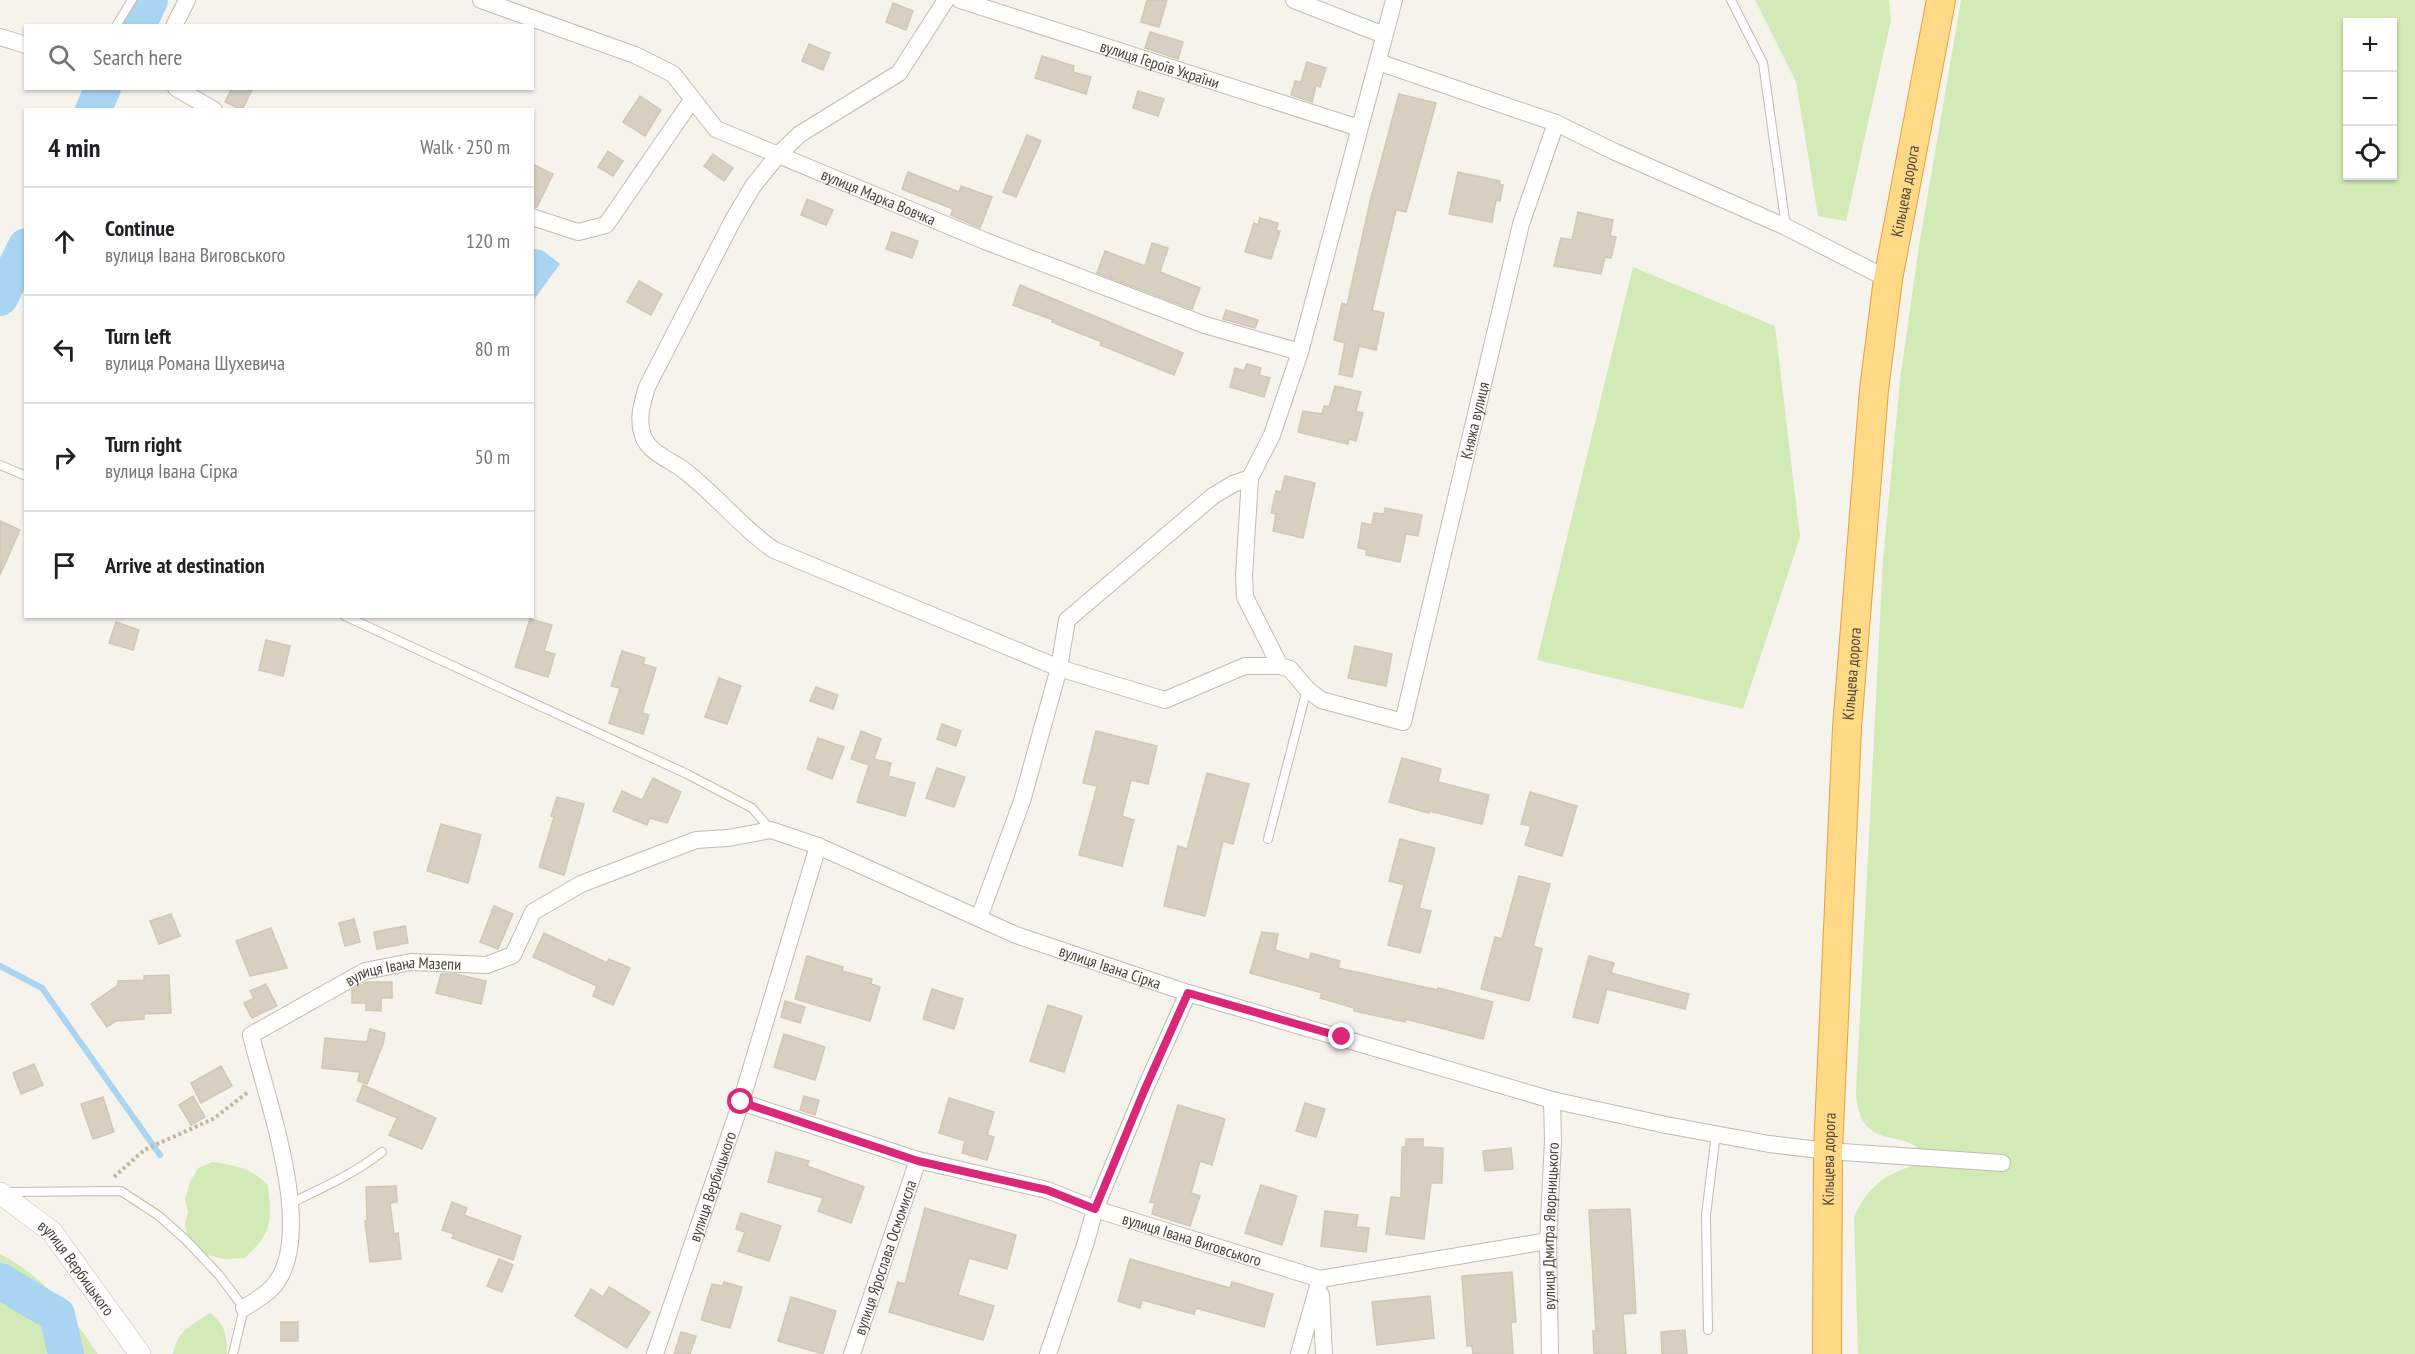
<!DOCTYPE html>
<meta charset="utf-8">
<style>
:root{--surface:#fff;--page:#f6f6f6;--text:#202124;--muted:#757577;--line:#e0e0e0}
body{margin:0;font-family:"PT Sans Narrow",sans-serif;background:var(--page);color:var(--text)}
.controls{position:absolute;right:18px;top:18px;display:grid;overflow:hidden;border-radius:0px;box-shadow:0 2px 4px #0004}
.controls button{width:54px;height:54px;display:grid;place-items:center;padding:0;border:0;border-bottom:2px solid var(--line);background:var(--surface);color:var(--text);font:30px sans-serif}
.stop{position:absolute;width:18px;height:18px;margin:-14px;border:4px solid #db2777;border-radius:50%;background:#fff}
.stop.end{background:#db2777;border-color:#fff;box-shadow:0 2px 6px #0008}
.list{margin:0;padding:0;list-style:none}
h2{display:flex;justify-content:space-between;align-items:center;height:78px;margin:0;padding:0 24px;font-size:26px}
h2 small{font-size:20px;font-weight:400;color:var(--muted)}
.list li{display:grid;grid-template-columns:39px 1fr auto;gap:18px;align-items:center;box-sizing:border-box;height:108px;padding:0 24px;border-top:2px solid var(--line)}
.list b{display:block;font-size:22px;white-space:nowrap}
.list p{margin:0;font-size:20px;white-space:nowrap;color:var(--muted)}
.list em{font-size:20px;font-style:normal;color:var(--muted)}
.icon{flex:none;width:33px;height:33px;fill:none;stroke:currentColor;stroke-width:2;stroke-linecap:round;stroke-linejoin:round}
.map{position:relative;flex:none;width:2415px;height:1354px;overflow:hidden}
.search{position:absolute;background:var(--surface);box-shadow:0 2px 4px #0004;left:24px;top:24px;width:510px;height:66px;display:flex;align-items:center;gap:15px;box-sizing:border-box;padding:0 21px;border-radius:0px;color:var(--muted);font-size:22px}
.panel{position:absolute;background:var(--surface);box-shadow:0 2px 4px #0004;left:24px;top:108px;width:510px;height:510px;border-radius:0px}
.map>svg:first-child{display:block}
</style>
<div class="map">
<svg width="2415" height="1354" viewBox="0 0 2415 1354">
<rect width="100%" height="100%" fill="#f6f3ec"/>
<g fill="#d2eab5" fill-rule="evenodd">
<polygon points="1755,0 1889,0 1891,20 1846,221 1818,216 1796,82"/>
<path d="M1961,0H2415V1354H1858L1854,1218C1867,1185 1888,1173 1921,1163L1923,1153C1902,1127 1859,1153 1856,1092L1883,560L1900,380L1919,246ZM2348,22H2392V176H2348Z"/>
<polygon points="1633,267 1775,326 1800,537 1743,709 1537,660"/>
<path d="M212,1162C235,1165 251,1168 268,1185C272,1222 273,1231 245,1258L225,1259L198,1253L188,1241L185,1223L188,1212L185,1199L190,1182L198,1168Z"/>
<path d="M0,1254C47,1278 69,1312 98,1354H0Z"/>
<path d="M210,1313C225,1324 227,1335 227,1354H173C177,1331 191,1325 210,1313Z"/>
</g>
<polygon fill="#a9d4f2" points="533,249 542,250 560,264 533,301"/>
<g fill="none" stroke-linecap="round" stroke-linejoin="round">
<polyline stroke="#a9d4f2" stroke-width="6" points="0,966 42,988 160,1155"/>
<g stroke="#a9d4f2" stroke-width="36">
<polyline points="138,26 150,0"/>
<polyline points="93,110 103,88"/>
<polyline points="0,298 26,246"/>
<polyline points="0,1281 57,1315 66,1354"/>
</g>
</g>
<g fill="#d8cfc1" stroke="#d3c7b4" stroke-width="1.5">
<polygon points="1147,0 1167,0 1159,27 1141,22"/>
<polygon points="893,3 913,11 906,30 886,22"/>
<polygon points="1150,32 1183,42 1178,59 1145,48"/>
<polygon points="809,44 830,53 823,70 802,61"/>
<polygon points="1042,56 1074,66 1073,72 1091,77 1086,94 1035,78"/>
<polygon points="1307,62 1326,68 1320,87 1316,85 1312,102 1291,95 1295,81 1301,82"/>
<polygon points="232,88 253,88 242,110 225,102"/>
<polygon points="1138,91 1164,99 1158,116 1133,108"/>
<polygon points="1399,94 1436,103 1406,212 1396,210 1372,310 1384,313 1376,350 1359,346 1352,377 1339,374 1345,343 1334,340 1342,303 1347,305 1370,202"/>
<polygon points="640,96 661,110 645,136 623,122"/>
<polygon points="1027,135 1041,141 1016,197 1003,192"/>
<polygon points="608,151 623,161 613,176 598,167"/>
<polygon points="713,154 733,168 724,181 704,166"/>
<polygon points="532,164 553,174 537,207 532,207"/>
<polygon points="908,172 959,192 961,186 992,197 980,228 951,215 953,209 902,189"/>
<polygon points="1458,172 1500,181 1500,185 1503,185 1500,201 1496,200 1492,222 1449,214"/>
<polygon points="807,199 833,210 826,225 801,215"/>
<polygon points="1578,212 1613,220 1610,236 1616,237 1611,258 1605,257 1601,274 1554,266 1561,238 1572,240"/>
<polygon points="1260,218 1278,223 1276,230 1280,231 1271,259 1245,252 1254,223 1258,225"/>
<polygon points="892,232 918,241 912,258 886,249"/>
<polygon points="1152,243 1168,248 1160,272 1200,288 1192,309 1097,273 1105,251 1145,266"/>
<polygon points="639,281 662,294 651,315 627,302"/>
<polygon points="1020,285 1183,353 1174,375 1100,345 1102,342 1052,322 1053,320 1013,305"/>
<polygon points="1226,310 1258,320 1255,328 1223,319"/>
<polygon points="1247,364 1261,368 1259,375 1270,378 1264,397 1230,387 1235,368 1244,371"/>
<polygon points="1335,386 1361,392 1356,411 1363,413 1356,441 1349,439 1348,444 1298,432 1303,411 1322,414 1324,406 1329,407"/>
<polygon points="1285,476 1315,483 1303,538 1273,531 1276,514 1271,513 1276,491 1281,492"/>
<polygon points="1385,508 1422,515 1418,536 1406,534 1400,562 1366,555 1367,550 1358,548 1362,523 1372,525 1374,513 1384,514"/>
<polygon points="0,521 20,530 0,575"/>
<polygon points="530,619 552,625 544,651 555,654 548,677 515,667"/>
<polygon points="116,622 139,630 133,650 109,643"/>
<polygon points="266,640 290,646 283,676 259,670"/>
<polygon points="1355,646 1392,654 1386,686 1348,678"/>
<polygon points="622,651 645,658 643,664 656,668 642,713 649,715 643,734 609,723 620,688 611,686"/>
<polygon points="719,678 741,686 727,724 705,717"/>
<polygon points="816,687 838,695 833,709 810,701"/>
<polygon points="942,724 961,731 956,746 937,739"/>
<polygon points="861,731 881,739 874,759 891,763 888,776 915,783 905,816 857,802 869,765 851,759"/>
<polygon points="1096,731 1157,746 1148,784 1131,780 1122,816 1134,820 1122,866 1079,855 1097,786 1083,783"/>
<polygon points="818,738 844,747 832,779 807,769"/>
<polygon points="1402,758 1441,769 1438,782 1489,795 1482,824 1430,811 1429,813 1389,802"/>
<polygon points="937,768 965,777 954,807 926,798"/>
<polygon points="1207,773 1249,784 1233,844 1223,841 1205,916 1164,906 1178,846 1187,849"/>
<polygon points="653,778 681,792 667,823 650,818 647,825 613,811 622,791 642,800"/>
<polygon points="1530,792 1577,806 1562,856 1525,845 1531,826 1521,824"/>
<polygon points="557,797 584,804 564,875 539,867 554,817 551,816"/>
<polygon points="441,824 481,835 468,883 427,871"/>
<polygon points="1400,839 1435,848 1419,908 1431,911 1420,953 1388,945 1404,885 1389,881"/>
<polygon points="1519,876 1550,884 1533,946 1542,949 1529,1001 1481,989 1495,937 1502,939"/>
<polygon points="494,906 513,914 498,949 480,942"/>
<polygon points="171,914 180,936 159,944 150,921"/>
<polygon points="354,919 360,942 345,946 339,923"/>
<polygon points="405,926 408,943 377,949 374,932"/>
<polygon points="271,928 287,968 250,976 236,941"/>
<polygon points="1262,932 1278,934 1275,950 1309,960 1311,953 1340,961 1338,968 1438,990 1438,988 1493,1002 1483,1039 1406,1019 1405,1022 1354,1011 1354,1008 1320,998 1322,993 1250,973"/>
<polygon points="544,933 607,963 609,959 630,968 613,1005 593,996 597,986 533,957"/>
<polygon points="807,956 843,967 842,971 872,979 871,984 880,987 870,1021 795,999"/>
<polygon points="1589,956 1614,963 1611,973 1689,994 1685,1009 1607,989 1598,1023 1573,1017"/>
<polygon points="441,974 456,974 486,981 481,1004 436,993"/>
<polygon points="169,975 171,1013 144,1014 144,1019 116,1021 107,1027 91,1004 118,985 118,981 144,980 144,976"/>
<polygon points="367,982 392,982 392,998 381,998 381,1011 366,1010 366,1003 352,1003 352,990"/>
<polygon points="266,984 277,1006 252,1018 244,1003 254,998 250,991"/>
<polygon points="932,989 963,999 954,1029 923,1019"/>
<polygon points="785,1001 805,1007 800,1023 781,1017"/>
<polygon points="1048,1005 1082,1016 1064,1072 1030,1061"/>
<polygon points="370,1029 385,1033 383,1044 367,1084 358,1081 360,1072 322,1068 325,1038 367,1042"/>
<polygon points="784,1034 825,1047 815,1080 774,1067"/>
<polygon points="34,1064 43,1085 21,1094 13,1073"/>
<polygon points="221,1066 232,1086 201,1103 191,1083"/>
<polygon points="363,1085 436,1118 422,1149 389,1135 397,1118 357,1101"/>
<polygon points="193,1096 205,1117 191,1125 179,1105"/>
<polygon points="804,1096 819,1100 815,1115 800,1110"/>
<polygon points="103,1097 114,1132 93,1139 81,1104"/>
<polygon points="949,1098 994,1112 987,1135 994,1137 987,1160 962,1153 965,1141 939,1133"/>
<polygon points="1305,1103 1325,1109 1316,1137 1296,1131"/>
<polygon points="1178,1105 1225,1119 1212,1165 1200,1161 1191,1193 1200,1196 1190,1226 1152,1214 1155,1203 1150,1202"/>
<polygon points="1406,1139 1423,1139 1423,1147 1443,1148 1442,1183 1431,1183 1424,1239 1386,1234 1391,1197 1401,1198 1402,1147 1406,1147"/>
<polygon points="1511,1148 1513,1169 1485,1171 1483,1151"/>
<polygon points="776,1152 809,1161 807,1166 864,1187 851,1223 818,1211 823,1198 768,1182"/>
<polygon points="1261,1185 1297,1196 1282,1245 1245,1233"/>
<polygon points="396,1186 397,1202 390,1203 394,1234 398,1233 401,1259 370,1262 365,1221 367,1221 366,1187"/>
<polygon points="452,1202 467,1208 464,1215 521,1236 513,1260 452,1238 454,1234 442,1230"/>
<polygon points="925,1208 1016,1235 1007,1269 969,1258 958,1295 994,1306 983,1340 889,1312 898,1282 905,1284"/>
<polygon points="1630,1209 1636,1313 1623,1314 1626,1354 1594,1354 1593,1331 1596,1331 1589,1210"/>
<polygon points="1325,1211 1358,1215 1356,1227 1369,1228 1366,1252 1321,1246"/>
<polygon points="741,1213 781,1226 769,1261 738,1251 745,1232 736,1229"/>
<polygon points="499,1259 513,1265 502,1292 487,1286"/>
<polygon points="1130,1259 1230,1288 1232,1282 1273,1294 1264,1327 1196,1308 1194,1314 1142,1300 1140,1308 1118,1301"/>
<polygon points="1512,1272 1516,1322 1511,1322 1513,1354 1473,1354 1472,1346 1467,1346 1462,1276"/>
<polygon points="724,1282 742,1287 730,1328 701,1320 712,1284 722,1286"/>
<polygon points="609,1287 650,1312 627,1348 575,1316 591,1289 603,1297"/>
<polygon points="1430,1296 1434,1338 1377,1345 1372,1302"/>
<polygon points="791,1297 836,1311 823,1354 778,1341"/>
<rect x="281" y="1322" width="17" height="19"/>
<polygon points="1685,1330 1687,1354 1662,1354 1661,1332"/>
<polygon points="681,1332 696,1336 690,1354 674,1354"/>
</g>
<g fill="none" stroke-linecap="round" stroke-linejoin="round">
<defs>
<g id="service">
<polyline points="1731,0 1763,63 1786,227"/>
<polyline points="116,26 132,0"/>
<polyline points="0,465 26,476"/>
<polyline points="345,616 687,774 752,808 771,830"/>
<polyline points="1268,839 1307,689"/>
<polyline points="6,1192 121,1191 159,1216 186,1240 219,1275 244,1308 233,1354"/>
<path d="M291,1203C324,1187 352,1175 382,1152"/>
<polyline points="1708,1330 1706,1215 1716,1133"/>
</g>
<g id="minor">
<path id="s1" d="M481,0L635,55L673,74L716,129L985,241L1205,325L1300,352"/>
<path id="s2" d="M946,0L899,73L800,134L778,155L753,186L733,220L647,387C642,404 637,419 643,436C648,451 669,460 681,468C715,493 740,527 774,550L1059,668L1165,700L1245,666H1280L1290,669L1307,689L1321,700L1403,722L1521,224L1556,123"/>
<path id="s3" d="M960,0L1359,128"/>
<polyline points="1294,0 1384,35"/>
<polyline points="174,26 187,0"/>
<polyline points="0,37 26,45"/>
<polyline points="1378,62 1556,123 1613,151 1786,227 1888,279"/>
<polyline points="176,88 214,110"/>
<polyline points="532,217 578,232 606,225 692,100"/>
<polyline points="1250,478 1244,575 1245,597 1280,666"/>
<polyline points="979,918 1022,801 1059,668 1067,620 1213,496 1233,484 1250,478 1272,435 1300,352 1394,0"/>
<path id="s4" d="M741,1102L918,1160L1047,1190L1095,1209L1320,1279L1548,1241"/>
<polyline points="1321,1295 1324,1354"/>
<path id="s5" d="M244,1308C255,1301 268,1294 276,1283C316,1229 265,1095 251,1035L365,971L411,962L487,965L513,955L533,912L581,884L696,840L728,838L771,830L818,846L1016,935L1188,993L1552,1100L1666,1125L1769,1144L1828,1151L2002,1163"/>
<path id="s6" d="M655,1354L741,1102L818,846"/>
<path id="s7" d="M852,1354L918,1160"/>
<polyline points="1048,1354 1086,1242 1095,1209 1144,1091 1188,993"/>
<polyline points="1299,1354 1320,1279"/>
<path id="s8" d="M1550,1354L1548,1241L1553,1141L1552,1100"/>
</g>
<g id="tertiary">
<path id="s9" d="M0,1193L52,1232L140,1354"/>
</g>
<g id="trunk">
<path id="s10" d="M1827,1354L1828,1151L1847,728L1874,390L1888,279L1941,0"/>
</g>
</defs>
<use href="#service" stroke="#c2bbae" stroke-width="10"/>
<use href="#minor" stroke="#c2bbae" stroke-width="18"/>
<use href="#tertiary" stroke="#c2bbae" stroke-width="22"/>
<use href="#trunk" stroke="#e0a43c" stroke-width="30"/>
<polyline stroke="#c4b79f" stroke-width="4" stroke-dasharray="3 3" stroke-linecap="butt" points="114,1177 144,1150 213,1119 248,1092"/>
<use href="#service" stroke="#fff" stroke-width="8"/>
<use href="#minor" stroke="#fff" stroke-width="16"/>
<use href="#tertiary" stroke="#fff" stroke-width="21"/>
<use href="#trunk" stroke="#ffd985" stroke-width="28"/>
</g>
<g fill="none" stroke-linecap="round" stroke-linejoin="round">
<polyline stroke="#db2777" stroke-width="8" points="741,1102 918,1161 1047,1190 1095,1209 1144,1091 1188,993 1342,1037"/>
</g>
<g text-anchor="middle" stroke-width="6" stroke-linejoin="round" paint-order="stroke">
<g font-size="16" fill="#4b4439" stroke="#fff">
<text dy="6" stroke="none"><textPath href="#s3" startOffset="210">вулиця Героїв України</textPath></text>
<text dy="6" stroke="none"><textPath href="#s10" startOffset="1167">Кільцева дорога</textPath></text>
<text dy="6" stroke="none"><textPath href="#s1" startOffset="452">вулиця Марка Вовчка</textPath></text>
<text dy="6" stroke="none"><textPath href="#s2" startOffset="1716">Княжа вулиця</textPath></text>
<text dy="6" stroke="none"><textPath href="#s10" startOffset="681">Кільцева дорога</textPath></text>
<text dy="6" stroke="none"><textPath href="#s5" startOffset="1246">вулиця Івана Сірка</textPath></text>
<text dy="6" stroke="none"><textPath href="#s5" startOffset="465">вулиця Івана Мазепи</textPath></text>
<text dy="6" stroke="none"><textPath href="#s10" startOffset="195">Кільцева дорога</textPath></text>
<text dy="6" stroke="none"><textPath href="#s6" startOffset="177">вулиця Вербицького</textPath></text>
<text dy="6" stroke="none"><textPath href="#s8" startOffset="128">вулиця Дмитра Яворницького</textPath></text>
<text dy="6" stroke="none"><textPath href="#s4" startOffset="472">вулиця Івана Виговського</textPath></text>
<text dy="6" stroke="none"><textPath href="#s7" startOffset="102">вулиця Ярослава Осмомисла</textPath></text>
<text dy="6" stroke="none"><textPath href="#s9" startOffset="108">вулиця Вербицького</textPath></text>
</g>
</g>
</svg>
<div class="controls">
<button>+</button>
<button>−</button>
<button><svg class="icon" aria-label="locate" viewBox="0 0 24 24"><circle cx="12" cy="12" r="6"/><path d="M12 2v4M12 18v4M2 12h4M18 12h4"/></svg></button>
</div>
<div class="stop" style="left:741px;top:1102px"></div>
<div class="stop end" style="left:1342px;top:1037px"></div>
<div class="search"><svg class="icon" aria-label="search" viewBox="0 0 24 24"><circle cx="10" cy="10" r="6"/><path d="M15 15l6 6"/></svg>Search here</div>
<section class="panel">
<h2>4 min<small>Walk · 250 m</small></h2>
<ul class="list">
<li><svg class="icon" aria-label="ahead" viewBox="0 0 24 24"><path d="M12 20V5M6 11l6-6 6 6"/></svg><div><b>Continue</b><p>вулиця Івана Виговського</p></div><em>120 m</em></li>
<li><svg class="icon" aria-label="left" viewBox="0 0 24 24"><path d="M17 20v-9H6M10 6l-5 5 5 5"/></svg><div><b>Turn left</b><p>вулиця Романа Шухевича</p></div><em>80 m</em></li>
<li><svg class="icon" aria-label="right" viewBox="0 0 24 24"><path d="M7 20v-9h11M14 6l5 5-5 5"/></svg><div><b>Turn right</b><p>вулиця Івана Сірка</p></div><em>50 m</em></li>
<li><svg class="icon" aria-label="arrive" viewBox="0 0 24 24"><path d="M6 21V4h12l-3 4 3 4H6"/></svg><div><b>Arrive at destination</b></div></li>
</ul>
</section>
</div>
